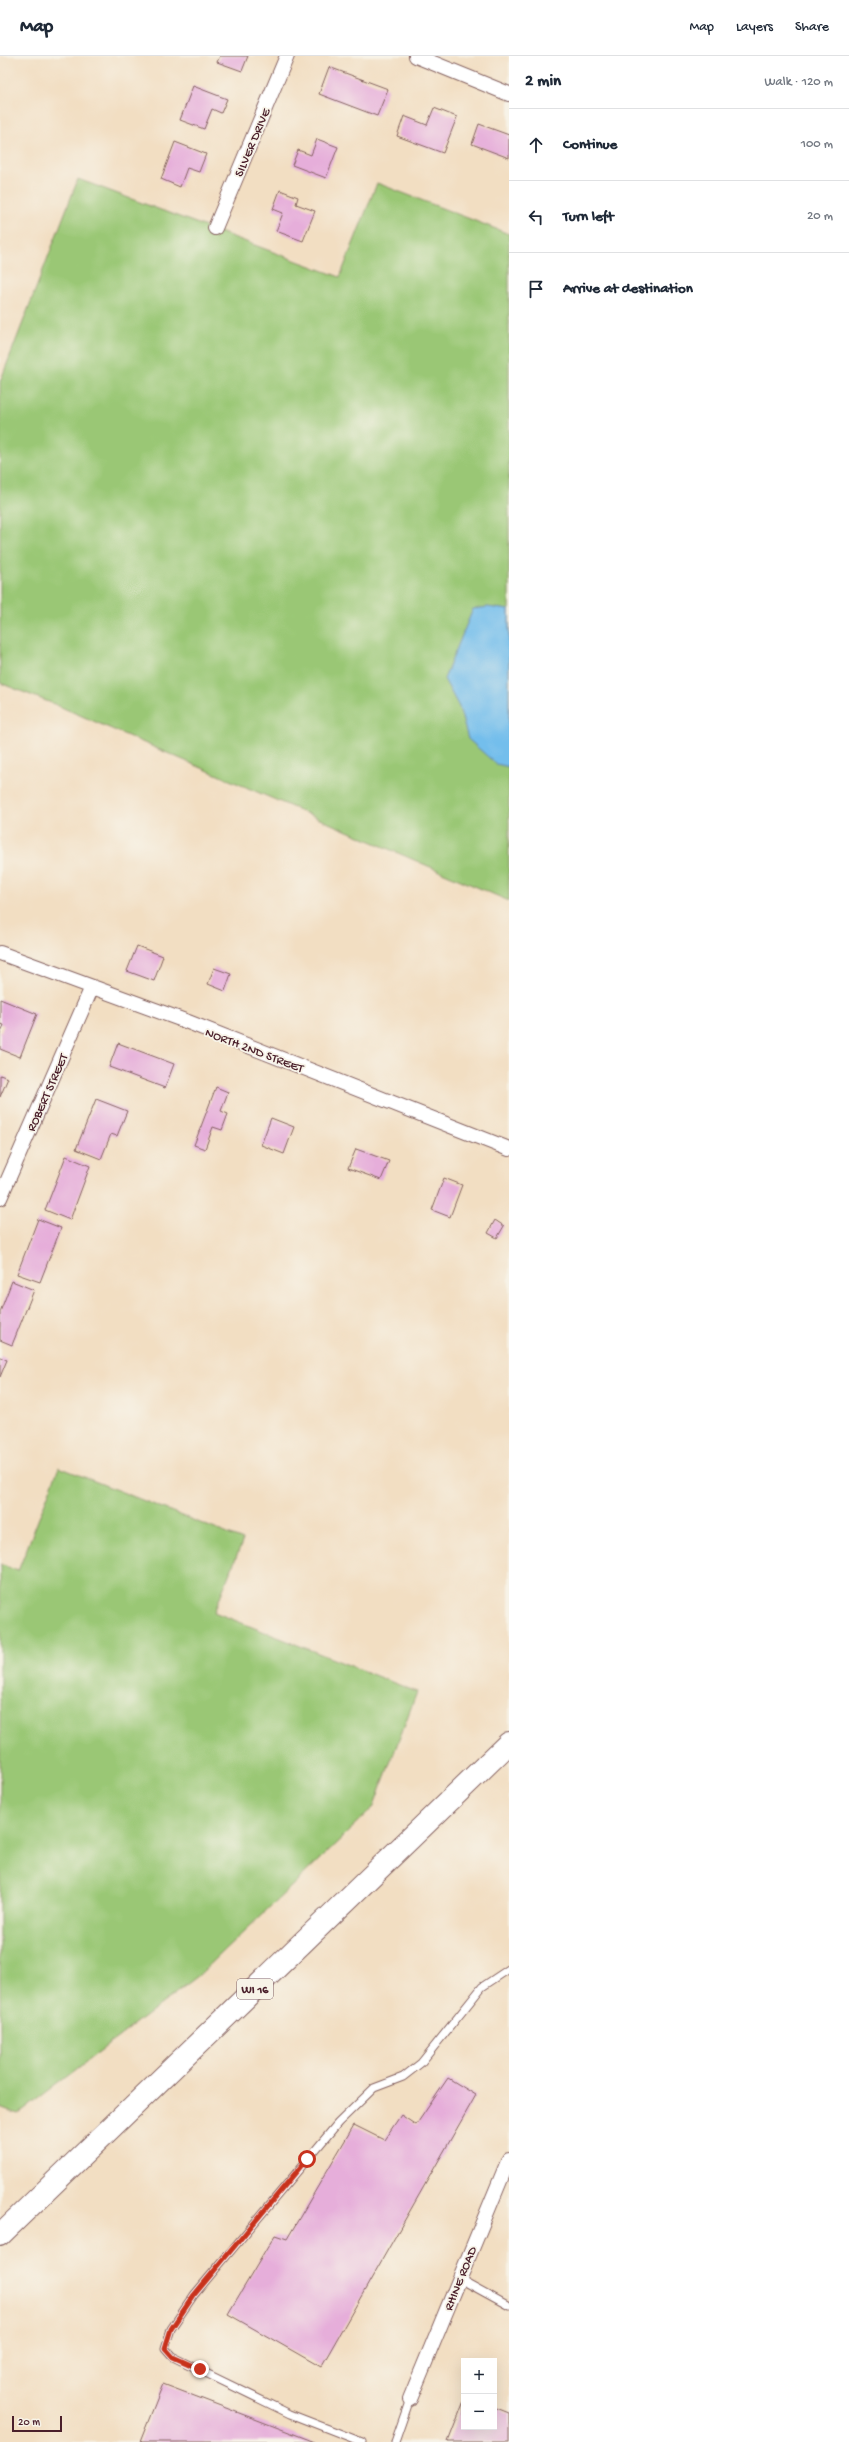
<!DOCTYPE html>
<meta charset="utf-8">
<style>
:root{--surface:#fff;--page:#f6f6f7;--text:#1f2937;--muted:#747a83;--line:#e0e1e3}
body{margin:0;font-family:"Gochi Hand",sans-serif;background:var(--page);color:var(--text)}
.controls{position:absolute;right:12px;bottom:12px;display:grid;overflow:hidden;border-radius:0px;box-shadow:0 4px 16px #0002}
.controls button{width:36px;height:36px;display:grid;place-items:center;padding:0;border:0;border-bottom:1px solid var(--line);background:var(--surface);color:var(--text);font:20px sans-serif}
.scale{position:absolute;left:12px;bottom:10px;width:50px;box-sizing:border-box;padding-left:4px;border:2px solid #4a1f2b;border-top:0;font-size:11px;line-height:14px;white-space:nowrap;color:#4a1f2b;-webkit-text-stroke:3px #f7f3e8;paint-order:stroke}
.stop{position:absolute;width:12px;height:12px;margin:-9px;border:3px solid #c8321e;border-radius:50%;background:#fff}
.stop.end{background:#c8321e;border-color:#fff;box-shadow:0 1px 4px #0008}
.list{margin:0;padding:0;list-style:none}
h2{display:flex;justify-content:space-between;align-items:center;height:52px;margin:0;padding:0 16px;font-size:17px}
h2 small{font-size:13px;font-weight:400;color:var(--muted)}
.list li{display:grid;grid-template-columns:26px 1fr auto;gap:12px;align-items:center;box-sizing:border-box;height:72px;padding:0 16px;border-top:1px solid var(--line)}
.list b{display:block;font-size:15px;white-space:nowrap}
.list em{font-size:13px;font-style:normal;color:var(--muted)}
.icon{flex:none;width:22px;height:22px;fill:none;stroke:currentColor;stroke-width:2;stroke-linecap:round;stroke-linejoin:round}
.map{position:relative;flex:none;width:509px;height:2386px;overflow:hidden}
header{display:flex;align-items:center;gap:24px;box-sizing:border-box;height:56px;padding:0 20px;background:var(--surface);border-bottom:1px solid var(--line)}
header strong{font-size:19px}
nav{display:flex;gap:22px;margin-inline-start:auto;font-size:14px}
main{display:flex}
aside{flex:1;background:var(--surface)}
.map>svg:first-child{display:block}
</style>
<header>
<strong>Map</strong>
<nav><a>Map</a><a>Layers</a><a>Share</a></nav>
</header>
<main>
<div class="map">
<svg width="509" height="2386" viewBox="0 0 509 2386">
<rect width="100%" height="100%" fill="#f7f3e8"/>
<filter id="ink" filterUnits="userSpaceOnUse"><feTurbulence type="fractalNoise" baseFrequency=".025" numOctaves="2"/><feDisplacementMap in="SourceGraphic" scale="8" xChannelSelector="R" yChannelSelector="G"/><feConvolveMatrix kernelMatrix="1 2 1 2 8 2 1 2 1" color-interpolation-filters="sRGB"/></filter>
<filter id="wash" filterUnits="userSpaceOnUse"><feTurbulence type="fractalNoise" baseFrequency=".012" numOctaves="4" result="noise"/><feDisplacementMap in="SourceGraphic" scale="16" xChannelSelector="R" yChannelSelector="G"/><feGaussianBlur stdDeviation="0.9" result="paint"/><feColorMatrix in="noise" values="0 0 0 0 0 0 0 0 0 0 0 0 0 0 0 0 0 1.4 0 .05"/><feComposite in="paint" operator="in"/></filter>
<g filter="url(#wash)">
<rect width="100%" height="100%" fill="#f2dec2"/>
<g fill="#9ac775" stroke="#727350">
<polygon points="78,123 340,221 377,127 509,178 509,845 54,648 0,627 0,326"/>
<polygon points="59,1411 243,1484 214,1556 417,1636 373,1752 198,1920 18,2058 0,2051 0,1508 18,1515"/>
</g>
<polygon fill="#73beec" stroke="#5e6e8c" points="488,551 509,554 509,711 496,708 468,683 459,651 444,623 473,553"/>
<g id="blocks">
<g fill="#e6aeda">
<polygon points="220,0 248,0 242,15 217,6"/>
<polygon points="329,11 388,33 377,60 319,38"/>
<polygon points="193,30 227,43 221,57 212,53 204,73 180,64"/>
<polygon points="434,52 457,61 443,97 397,80 404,60 427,69"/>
<polygon points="479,68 509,79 509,102 472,88"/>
<polygon points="317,83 338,91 326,122 292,109 298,94 311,99"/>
<polygon points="175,86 206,98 199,116 187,112 180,131 161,123"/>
<polygon points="280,134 298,141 296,148 315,155 303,185 276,175 283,157 273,153"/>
<polygon points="137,890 163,900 154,925 127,915"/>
<polygon points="214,912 231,918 225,935 208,928"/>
<polygon points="0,943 37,958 20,1001 0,993 0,978 4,969 0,968"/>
<polygon points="118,987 174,1008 165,1032 109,1011"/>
<polygon points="0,1019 8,1022 0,1041"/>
<polygon points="216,1031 228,1036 221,1055 228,1058 222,1074 213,1071 205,1093 194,1089"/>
<polygon points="96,1043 127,1055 117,1080 111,1078 101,1103 76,1093"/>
<polygon points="271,1062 294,1071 284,1098 261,1089"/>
<polygon points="356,1093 389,1105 381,1124 348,1112"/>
<polygon points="66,1100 90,1110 70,1164 45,1154"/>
<polygon points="444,1122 462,1129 450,1161 432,1154"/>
<polygon points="38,1163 61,1172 40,1226 17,1218"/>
<polygon points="495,1164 504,1170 497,1182 488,1177"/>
<polygon points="12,1225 34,1234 12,1289 0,1284 0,1256"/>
<polygon points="0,1301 7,1304 0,1321"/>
<polygon points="448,2022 476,2039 321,2311 228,2258 275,2179 287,2183 354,2069 384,2084 401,2059 416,2069"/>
<polygon points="163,2328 315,2386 140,2386"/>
<polygon points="464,2345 464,2371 494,2371 494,2351 509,2357 509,2386 448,2386"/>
</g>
</g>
</g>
<g filter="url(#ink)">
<use href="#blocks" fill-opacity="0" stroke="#856260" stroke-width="1"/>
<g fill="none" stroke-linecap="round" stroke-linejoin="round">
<defs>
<g id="lane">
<polyline points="458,2222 509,2250"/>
<polyline points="362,2386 290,2358 173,2301 165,2292 171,2273 194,2239 338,2067 374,2032 403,2021 421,2007 482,1931 509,1913"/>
<polyline points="395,2386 410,2343"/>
</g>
<g id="street">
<polyline points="416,0 509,38"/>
<polyline points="215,172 287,0"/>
<polyline points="0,897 188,966 509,1093"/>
<polyline points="0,1142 92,931"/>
<polyline points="410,2343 509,2103"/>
</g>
<polyline id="highway" points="0,2179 509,1687"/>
</defs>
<use href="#lane" stroke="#856260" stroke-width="9"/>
<use href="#street" stroke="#856260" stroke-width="16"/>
<use href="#highway" stroke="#856260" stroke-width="24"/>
<use href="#lane" stroke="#fff" stroke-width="7"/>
<use href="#street" stroke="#fff" stroke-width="14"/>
<use href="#highway" stroke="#fff" stroke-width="22"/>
</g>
</g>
<g fill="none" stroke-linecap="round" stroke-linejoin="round" filter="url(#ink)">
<polyline stroke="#c8321e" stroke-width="5" points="200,2313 173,2301 165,2292 171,2273 194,2239 307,2103"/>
</g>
<g text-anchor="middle" stroke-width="3.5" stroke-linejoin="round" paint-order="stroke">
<rect fill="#f7f3e8" stroke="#7e5f64" stroke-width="1" x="237" y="1923" width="36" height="20" rx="3"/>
<g font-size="12" font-weight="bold" fill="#4a1f2b">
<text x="255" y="1937">WI 16</text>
</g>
<g font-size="13" fill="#4a1f2b" stroke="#f7f3e8">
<text transform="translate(251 86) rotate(-67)" y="5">SILVER DRIVE</text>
<text transform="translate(255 993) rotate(21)" y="5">NORTH 2ND STREET</text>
<text transform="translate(46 1036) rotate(-66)" y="5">ROBERT STREET</text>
<text transform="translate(459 2222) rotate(-68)" y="5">RHINE ROAD</text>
</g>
</g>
</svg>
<div class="controls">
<button>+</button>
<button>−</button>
</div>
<div class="scale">20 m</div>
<div class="stop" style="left:307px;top:2103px"></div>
<div class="stop end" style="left:200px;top:2313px"></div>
</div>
<aside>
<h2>2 min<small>Walk · 120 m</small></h2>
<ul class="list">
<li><svg class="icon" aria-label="ahead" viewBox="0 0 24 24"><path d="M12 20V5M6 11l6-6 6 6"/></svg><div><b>Continue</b></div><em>100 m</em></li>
<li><svg class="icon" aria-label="left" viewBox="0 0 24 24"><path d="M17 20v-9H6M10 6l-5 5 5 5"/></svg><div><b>Turn left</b></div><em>20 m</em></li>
<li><svg class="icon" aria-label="arrive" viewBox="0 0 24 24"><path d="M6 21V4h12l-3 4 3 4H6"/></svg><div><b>Arrive at destination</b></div></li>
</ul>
</aside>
</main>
